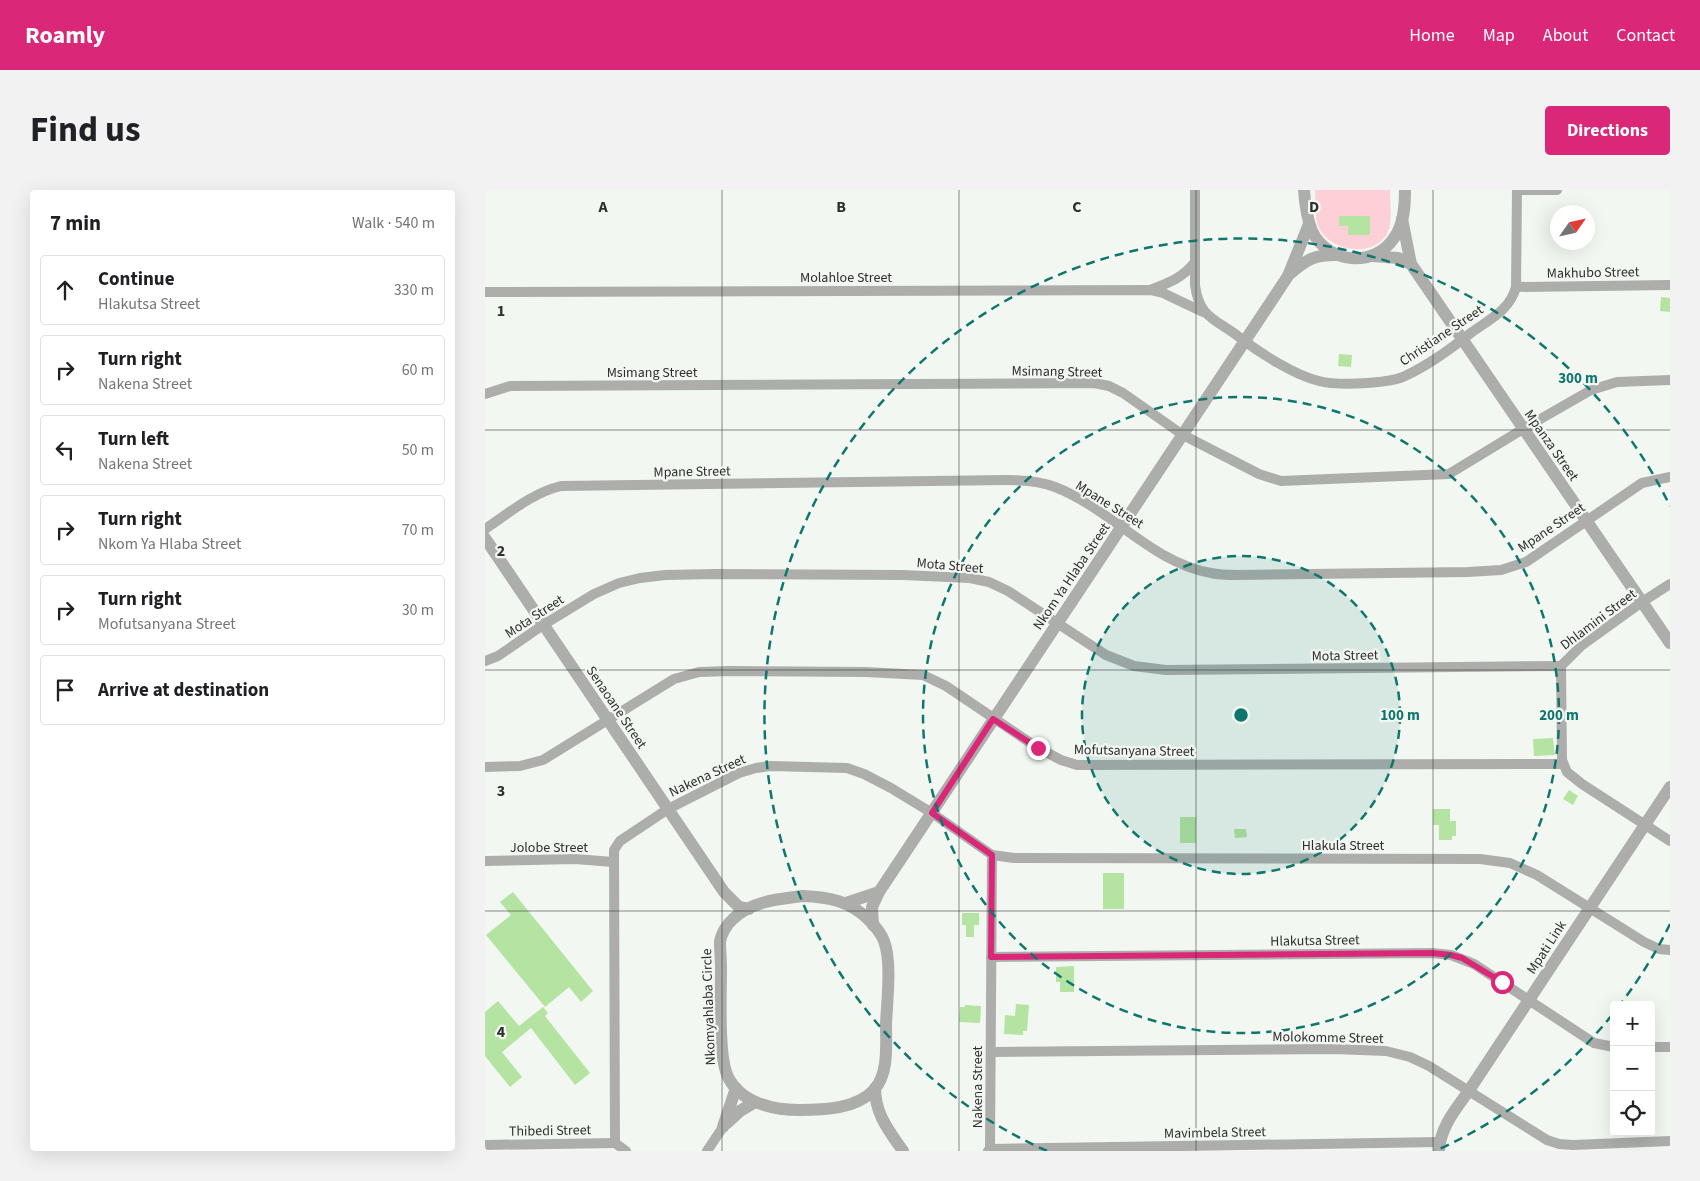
<!DOCTYPE html>
<meta charset="utf-8">
<style>
:root{--surface:#fff;--page:#f2f2f2;--text:#202124;--muted:#757577;--line:#e0e0e0;--accent:#db2777}
body{margin:0;font-family:"Source Sans 3",sans-serif;background:var(--page);color:var(--text)}
.controls{position:absolute;right:15px;bottom:15px;display:grid;overflow:hidden;border-radius:5px;box-shadow:0 5px 20px #0002}
.controls button{width:45px;height:45px;display:grid;place-items:center;padding:0;border:0;border-bottom:1px solid var(--line);background:var(--surface);color:var(--text);font:25px sans-serif}
.compass{position:absolute;left:1065px;top:15px;width:45px;height:45px;border-radius:50%;background:var(--surface);box-shadow:0 5px 20px #0002;rotate:56deg}
.stop{position:absolute;width:15px;height:15px;margin:-11px;border:4px solid #db2777;border-radius:50%;background:#fff}
.stop.end{background:#db2777;border-color:#fff;box-shadow:0 1px 5px #0008}
.list{margin:0;padding:0;list-style:none}
h2{display:flex;justify-content:space-between;align-items:center;height:65px;margin:0;padding:0 20px;font-size:21px}
h2 small{font-size:16px;font-weight:400;color:var(--muted)}
.list li{display:grid;grid-template-columns:32px 1fr auto;gap:15px;align-items:center;box-sizing:border-box;height:70px;margin:0 10px 10px;padding:0 10px;border:1px solid var(--line);border-radius:5px}
.list b{display:block;font-size:19px;white-space:nowrap}
.list p{margin:0;font-size:16px;white-space:nowrap;color:var(--muted)}
.list em{font-size:16px;font-style:normal;color:var(--muted)}
.icon{flex:none;width:28px;height:28px;fill:none;stroke:currentColor;stroke-width:2;stroke-linecap:round;stroke-linejoin:round}
.map{position:relative;flex:none;width:1185px;height:961px;overflow:hidden;border-radius:5px}
header{display:flex;align-items:center;gap:30px;box-sizing:border-box;height:70px;padding:0 25px;background:var(--accent);color:#fff}
header strong{font-size:24px}
nav{display:flex;gap:28px;margin-inline-start:auto;font-size:18px}
.intro{display:flex;align-items:center;justify-content:space-between;box-sizing:border-box;height:120px;padding:0 30px}
h1{margin:0;font-size:35px}
.button{padding:12px 22px;border-radius:5px;background:var(--accent);color:#fff;font-size:18px;font-weight:700}
main{display:flex;gap:30px;padding:0 30px}
aside{flex:1;background:var(--surface);border-radius:5px;box-shadow:0 5px 20px #0002}
.map>svg:first-child{display:block}
</style>
<header>
<strong>Roamly</strong>
<nav><a>Home</a><a>Map</a><a>About</a><a>Contact</a></nav>
</header>
<div class="intro"><h1>Find us</h1><a class="button">Directions</a></div>
<main>
<aside>
<h2>7 min<small>Walk · 540 m</small></h2>
<ul class="list">
<li><svg class="icon" aria-label="ahead" viewBox="0 0 24 24"><path d="M12 20V5M6 11l6-6 6 6"/></svg><div><b>Continue</b><p>Hlakutsa Street</p></div><em>330 m</em></li>
<li><svg class="icon" aria-label="right" viewBox="0 0 24 24"><path d="M7 20v-9h11M14 6l5 5-5 5"/></svg><div><b>Turn right</b><p>Nakena Street</p></div><em>60 m</em></li>
<li><svg class="icon" aria-label="left" viewBox="0 0 24 24"><path d="M17 20v-9H6M10 6l-5 5 5 5"/></svg><div><b>Turn left</b><p>Nakena Street</p></div><em>50 m</em></li>
<li><svg class="icon" aria-label="right" viewBox="0 0 24 24"><path d="M7 20v-9h11M14 6l5 5-5 5"/></svg><div><b>Turn right</b><p>Nkom Ya Hlaba Street</p></div><em>70 m</em></li>
<li><svg class="icon" aria-label="right" viewBox="0 0 24 24"><path d="M7 20v-9h11M14 6l5 5-5 5"/></svg><div><b>Turn right</b><p>Mofutsanyana Street</p></div><em>30 m</em></li>
<li><svg class="icon" aria-label="arrive" viewBox="0 0 24 24"><path d="M6 21V4h12l-3 4 3 4H6"/></svg><div><b>Arrive at destination</b></div></li>
</ul>
</aside>
<div class="map">
<svg width="1185" height="961" viewBox="0 0 1185 961">
<rect width="100%" height="100%" fill="#f3f7f2"/>
<path fill="#fdd0d8" d="M830,0H905C905,12 907,28 904,39C894,69 846,63 834,38C829,28 831,12 830,0Z"/>
<g fill="#b5e3a1">
<polygon points="854,26 885,26 885,45 863,45 863,36 854,36"/>
<polygon points="1176,107 1185,108 1185,122 1175,121"/>
<polygon points="854,164 867,165 866,177 853,176"/>
<polygon points="1068,548 1070,565 1049,566 1048,549"/>
<polygon points="1084,600 1093,606 1088,615 1078,609"/>
<polygon points="948,619 965,619 965,631 971,631 971,646 967,646 967,650 954,650 954,635 948,635"/>
<rect x="695" y="627" width="16" height="26"/>
<polygon points="749,639 761,639 762,647 750,648"/>
<rect x="618" y="683" width="21" height="36"/>
<polygon points="28,702 108,801 96,812 84,797 60,817 1,745 26,725 15,712"/>
<polygon points="477,723 494,723 494,735 489,735 489,747 481,747 481,735 477,735"/>
<polygon points="589,776 589,802 575,802 575,792 571,792 571,777"/>
<polygon points="13,811 34,836 58,817 63,823 60,826 105,883 90,895 46,838 17,862 37,887 25,897 0,866 0,822"/>
<polygon points="531,814 544,815 542,841 538,841 538,845 519,844 520,825 530,826"/>
<polygon points="480,815 496,816 495,833 474,832 475,817 480,817"/>
</g>
<g fill="none" stroke-linecap="round" stroke-linejoin="round">
<g stroke="#adaeac" stroke-width="10">
<path d="M710,0V95C714,128 731,129 754,147C775,163 809,185 834,191C849,195 868,194 883,193C895,192 910,191 920,186C944,175 967,158 987,142C1005,129 1025,120 1031,97L1032,0"/>
<polyline points="1032,0 1072,0"/>
<polyline points="1031,97 1185,95"/>
<path d="M665,100C683,93 698,88 710,72"/>
<polyline points="0,102 665,100 678,103 718,122"/>
<polyline points="0,204 25,196 609,193 624,196 638,203 698,245 774,284 796,291 964,284 1038,239 1106,200 1132,192 1185,190"/>
<path d="M0,339C24,323 47,303 76,296L522,290C538,290 555,291 570,297C625,318 667,373 726,383C735,385 744,385 753,385L983,382L1016,380L1041,372L1157,293L1185,287"/>
<polyline points="1185,394 1157,412 1096,456 1076,476 1077,570 1082,582 1097,594 1185,651"/>
<polyline points="0,471 13,466 58,435 109,404 134,393 155,388 180,385 230,384 418,385 485,388 504,392 523,401 621,465 649,476 681,480 1076,476"/>
<polyline points="0,577 35,576 58,570 189,489 214,482 244,481 381,482 438,485 461,496 553,558 576,570 592,575 1078,574"/>
<polyline points="0,671 90,669 128,672"/>
<polyline points="506,767 947,763 966,765 989,774 1109,853 1129,857"/>
<polyline points="1166,857 1185,857"/>
<polyline points="506,862 849,859 901,861 925,867 944,876 1062,950 1074,954 1088,955 1185,951"/>
<polyline points="130,953 129,660 135,651 183,619 254,583 271,578 285,576 362,578 379,584 406,598 447,623 507,665 529,668 995,669 1025,673 1052,685 1159,752 1174,759 1185,760"/>
<polyline points="130,953 141,961"/>
<polyline points="0,955 130,953"/>
<polyline points="505,959 954,952"/>
<polyline points="222,961 238,937"/>
<polyline points="503,961 505,959 507,665"/>
</g>
<g stroke="#adaeac" stroke-width="12">
<path d="M819,0C820,13 822,29 827,41C843,74 889,78 909,48C919,35 920,16 920,0"/>
<polyline points="917,29 926,74 1185,453"/>
<polyline points="888,66 913,68 926,74"/>
<path d="M806,83C822,69 830,65 851,65"/>
<polyline points="0,348 239,702 254,717 264,719"/>
<path d="M318,706C344,707 365,711 384,730C390,736 396,743 399,751C407,772 402,811 401,834C401,854 404,884 389,900C371,919 339,920 314,920C288,920 256,913 243,887C233,867 236,803 236,778C236,769 235,760 235,752C236,744 242,734 248,729C266,711 295,709 318,706Z"/>
<polyline points="361,713 394,702"/>
<polyline points="388,735 387,717 394,702 803,86 824,34"/>
<path d="M390,898C390,924 404,941 418,961"/>
<polyline points="242,933 255,921 270,912"/>
<polyline points="238,937 251,898"/>
<path d="M954,961C955,938 970,920 983,902L1185,597"/>
</g>
</g>
<g fill="none" stroke-linecap="round" stroke-linejoin="round">
<polyline stroke="#db2777" stroke-width="6" points="553,558 508,529 447,623 507,665 506,767 947,763 966,765 977,768 1017,792"/>
</g>
<path fill="none" stroke="#2e2f2e" stroke-width="1" stroke-opacity="0.55" d="M237,0V961M474,0V961M711,0V961M948,0V961M0,240H1185M0,480H1185M0,721H1185"/>
<circle cx="756" cy="525" r="159" fill="#0f766e" fill-opacity=".12"/>
<g fill="none" stroke="#0f766e" stroke-width="2.5" stroke-dasharray="9 6">
<circle cx="756" cy="525" r="159"/>
<circle cx="756" cy="525" r="318"/>
<path d="M1185 734A477 477 0 0 1 1137 812M1127 825A477 477 0 0 1 950 961M562 961A477 477 0 1 1 1185 316"/>
</g>
<g text-anchor="middle" stroke-width="4.5" stroke-linejoin="round" paint-order="stroke">
<g font-size="14" fill="#2e2f2e" stroke="#f3f7f2">
<text transform="translate(1108 82) rotate(-1)" y="5">Makhubo Street</text>
<text x="361" y="92">Molahloe Street</text>
<text transform="translate(956 145) rotate(-34)" y="5">Christiane Street</text>
<text transform="translate(572 181) rotate(1)" y="5">Msimang Street</text>
<text x="167" y="187">Msimang Street</text>
<text transform="translate(1067 255) rotate(55)" y="5">Mpanza Street</text>
<text transform="translate(207 281) rotate(-1)" y="5">Mpane Street</text>
<text transform="translate(625 314) rotate(32)" y="5">Mpane Street</text>
<text transform="translate(1066 337) rotate(-34)" y="5">Mpane Street</text>
<text transform="translate(465 375) rotate(5)" y="5">Mota Street</text>
<text transform="translate(586 386) rotate(-56)" y="5">Nkom Ya Hlaba Street</text>
<text transform="translate(49 426) rotate(-33)" y="5">Mota Street</text>
<text transform="translate(1113 429) rotate(-37)" y="5">Dhlamini Street</text>
<text transform="translate(860 465) rotate(-1)" y="5">Mota Street</text>
<text transform="translate(132 517) rotate(56)" y="5">Senaoane Street</text>
<text transform="translate(649 560) rotate(1)" y="5">Mofutsanyana Street</text>
<text transform="translate(222 585) rotate(-25)" y="5">Nakena Street</text>
<text x="858" y="660">Hlakula Street</text>
<text x="64" y="662">Jolobe Street</text>
<text transform="translate(830 750) rotate(-1)" y="5">Hlakutsa Street</text>
<text transform="translate(1061 757) rotate(-57)" y="5">Mpati Link</text>
<text transform="translate(223 817) rotate(-92)" y="5">Nkomyahlaba Circle</text>
<text transform="translate(843 847) rotate(1)" y="5">Molokomme Street</text>
<text transform="translate(492 897) rotate(-90)" y="5">Nakena Street</text>
<text transform="translate(65 940) rotate(-1)" y="5">Thibedi Street</text>
<text transform="translate(730 942) rotate(-1)" y="5">Mavimbela Street</text>
</g>
</g>
<g font-size="16" text-anchor="middle" font-weight="bold" fill="#2e2f2e" stroke="#f3f7f2" stroke-width="4.5" stroke-linejoin="round" paint-order="stroke">
<text x="118" y="22">A</text>
<text x="356" y="22">B</text>
<text x="592" y="22">C</text>
<text x="829" y="22">D</text>
<text x="16" y="126">1</text>
<text x="16" y="366">2</text>
<text x="16" y="606">3</text>
<text x="16" y="847">4</text>
</g>
<circle cx="756" cy="525" r="8" fill="#0f766e" stroke="#f3f7f2" stroke-width="2.5"/>
<g font-size="15" text-anchor="middle" font-weight="bold" fill="#0f766e" stroke="#f3f7f2" stroke-width="4.5" stroke-linejoin="round" paint-order="stroke">
<text x="1093" y="193">300 m</text>
<text x="915" y="530">100 m</text>
<text x="1074" y="530">200 m</text>
</g>
</svg>
<div class="controls">
<button>+</button>
<button>−</button>
<button><svg class="icon" aria-label="locate" viewBox="0 0 24 24"><circle cx="12" cy="12" r="6"/><path d="M12 2v4M12 18v4M2 12h4M18 12h4"/></svg></button>
</div>
<svg class="compass" viewBox="-18 -18 36 36"><path d="M0-13l5 13h-10z" fill="#e53935"/><path d="M0 13l5-13h-10z" fill="#757577"/></svg>
<div class="stop" style="left:1017px;top:792px"></div>
<div class="stop end" style="left:553px;top:558px"></div>
</div>
</main>
